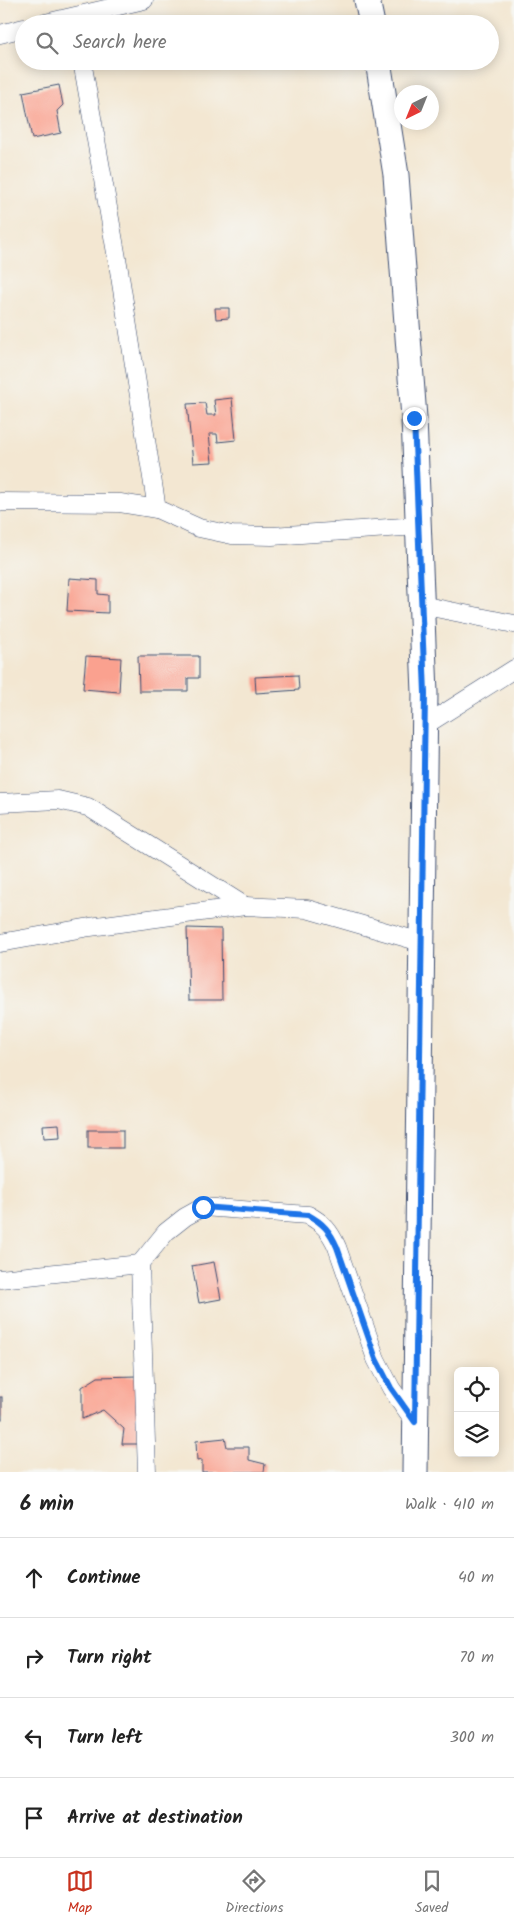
<!DOCTYPE html>
<meta charset="utf-8">
<style>
:root{--surface:#fff;--page:#f2f2f2;--text:#222;--muted:#767676;--line:#e0e0e0;--accent:#c8321e}
body{margin:0;font-family:Kalam,sans-serif;background:var(--page);color:var(--text)}
.controls{position:absolute;right:15px;bottom:15px;display:grid;overflow:hidden;border-radius:8px;box-shadow:0 2px 12px #0003}
.controls button{width:45px;height:45px;display:grid;place-items:center;padding:0;border:0;border-bottom:1px solid var(--line);background:var(--surface);color:var(--text);font:25px sans-serif}
.compass{position:absolute;left:394px;top:85px;width:45px;height:45px;border-radius:50%;background:var(--surface);box-shadow:0 2px 12px #0003;rotate:223deg}
.stop{position:absolute;width:15px;height:15px;margin:-11px;border:4px solid #1a73e8;border-radius:50%;background:#fff}
.stop.end{background:#1a73e8;border-color:#fff;box-shadow:0 1px 5px #0008}
.list{margin:0;padding:0;list-style:none}
h2{display:flex;justify-content:space-between;align-items:center;height:65px;margin:0;padding:0 20px;font-size:21px}
h2 small{font-size:16px;font-weight:400;color:var(--muted)}
.list li{display:grid;grid-template-columns:32px 1fr auto;gap:15px;align-items:center;box-sizing:border-box;height:80px;padding:0 20px;border-top:1px solid var(--line)}
.list b{display:block;font-size:19px;white-space:nowrap}
.list em{font-size:16px;font-style:normal;color:var(--muted)}
.icon{flex:none;width:28px;height:28px;fill:none;stroke:currentColor;stroke-width:2;stroke-linecap:round;stroke-linejoin:round}
.map{position:relative;flex:none;width:514px;height:1472px;overflow:hidden}
.search{position:absolute;background:var(--surface);box-shadow:0 2px 12px #0003;left:15px;right:15px;top:15px;height:55px;display:flex;align-items:center;gap:12px;box-sizing:border-box;padding:0 18px;border-radius:28px;color:var(--muted);font-size:19px}
.sheet{height:385px;background:var(--surface)}
nav{display:flex;justify-content:space-around;align-items:center;box-sizing:border-box;height:70px;border-top:1px solid var(--line);background:var(--surface);font-size:14px;color:var(--muted)}
nav a{display:grid;justify-items:center;gap:2px}
nav .on{color:var(--accent)}
.map>svg:first-child{display:block}
</style>
<div class="map">
<svg width="514" height="1472" viewBox="0 0 514 1472">
<rect width="100%" height="100%" fill="#f6f6f2"/>
<filter id="ink" filterUnits="userSpaceOnUse"><feTurbulence type="fractalNoise" baseFrequency=".02" numOctaves="2"/><feDisplacementMap in="SourceGraphic" scale="10" xChannelSelector="R" yChannelSelector="G"/><feConvolveMatrix kernelMatrix="1 2 1 2 8 2 1 2 1" color-interpolation-filters="sRGB"/></filter>
<filter id="wash" filterUnits="userSpaceOnUse"><feTurbulence type="fractalNoise" baseFrequency=".0096" numOctaves="4" result="noise"/><feDisplacementMap in="SourceGraphic" scale="20" xChannelSelector="R" yChannelSelector="G"/><feGaussianBlur stdDeviation="1.12" result="paint"/><feColorMatrix in="noise" values="0 0 0 0 0 0 0 0 0 0 0 0 0 0 0 0 0 1.4 0 .05"/><feComposite in="paint" operator="in"/></filter>
<g filter="url(#wash)">
<rect width="100%" height="100%" fill="#f3e7d2"/>
<g id="blocks">
<g fill="#faa18f">
<polygon points="59,85 63,105 57,111 61,133 32,139 23,92"/>
<polygon points="215,308 229,308 229,318 216,319"/>
<polygon points="232,398 236,440 218,442 217,434 209,434 212,462 193,463 187,404 205,403 207,415 216,415 214,400"/>
<polygon points="69,578 98,580 98,594 108,595 108,613 67,611"/>
<polygon points="86,656 121,658 119,692 83,689"/>
<polygon points="138,656 199,656 199,678 188,678 188,691 139,691"/>
<polygon points="298,675 299,690 256,693 255,677"/>
<polygon points="187,928 221,929 222,1000 189,1000"/>
<polygon points="59,1124 60,1137 44,1138 43,1125"/>
<rect x="88" y="1130" width="35" height="18"/>
<polygon points="214,1262 221,1299 199,1303 192,1266"/>
<polygon points="137,1376 138,1444 122,1444 124,1429 103,1410 82,1419 82,1387 98,1377"/>
<rect x="0" y="1397" width="2" height="22"/>
<polygon points="225,1438 227,1447 249,1447 249,1460 265,1464 264,1472 202,1472 202,1460 197,1461 196,1441"/>
</g>
</g>
</g>
<g filter="url(#ink)">
<use href="#blocks" fill-opacity="0" stroke="#3b4b6f" stroke-width="1"/>
<g fill="none" stroke-linecap="round" stroke-linejoin="round">
<defs>
<g id="minor">
<polyline points="41,24 144,0"/>
<polyline points="0,34 24,28"/>
<polyline points="82,61 118,264 157,509"/>
<polyline points="0,502 120,503 157,509 199,528 232,535 272,536 418,526"/>
<polyline points="421,605 514,624"/>
<polyline points="424,726 514,669"/>
<polyline points="0,803 58,800 88,807 245,906"/>
<polyline points="0,943 90,927 245,906 307,909 421,942"/>
<polyline points="0,1279 140,1264"/>
<path d="M147,1472L140,1264L166,1232L185,1217L203,1207L308,1215C323,1223 330,1231 337,1247L376,1359L391,1388L415,1422"/>
</g>
<g id="secondary">
<polyline points="367,0 372,24"/>
<polyline points="378,61 396,175 414,418 425,693 415,1472"/>
</g>
</defs>
<use href="#minor" stroke="#3b4b6f" stroke-width="19"/>
<use href="#secondary" stroke="#3b4b6f" stroke-width="27"/>
<use href="#minor" stroke="#fff" stroke-width="18"/>
<use href="#secondary" stroke="#fff" stroke-width="25"/>
</g>
</g>
<g fill="none" stroke-linecap="round" stroke-linejoin="round" filter="url(#ink)">
<path stroke="#1a73e8" stroke-width="6" d="M203,1207L308,1215C323,1223 330,1231 337,1247L376,1359L391,1388L415,1422L425,693L414,418"/>
</g>
</svg>
<div class="controls">
<button><svg class="icon" aria-label="locate" viewBox="0 0 24 24"><circle cx="12" cy="12" r="6"/><path d="M12 2v4M12 18v4M2 12h4M18 12h4"/></svg></button>
<button><svg class="icon" aria-label="layers" viewBox="0 0 24 24"><path d="M12 4l9 5-9 5-9-5zM3 14l9 5 9-5"/></svg></button>
</div>
<svg class="compass" viewBox="-18 -18 36 36"><path d="M0-13l5 13h-10z" fill="#e53935"/><path d="M0 13l5-13h-10z" fill="#767676"/></svg>
<div class="stop" style="left:203px;top:1207px"></div>
<div class="stop end" style="left:414px;top:418px"></div>
<div class="search"><svg class="icon" aria-label="search" viewBox="0 0 24 24"><circle cx="10" cy="10" r="6"/><path d="M15 15l6 6"/></svg>Search here</div>
</div>
<section class="sheet">
<h2>6 min<small>Walk · 410 m</small></h2>
<ul class="list">
<li><svg class="icon" aria-label="ahead" viewBox="0 0 24 24"><path d="M12 20V5M6 11l6-6 6 6"/></svg><div><b>Continue</b></div><em>40 m</em></li>
<li><svg class="icon" aria-label="right" viewBox="0 0 24 24"><path d="M7 20v-9h11M14 6l5 5-5 5"/></svg><div><b>Turn right</b></div><em>70 m</em></li>
<li><svg class="icon" aria-label="left" viewBox="0 0 24 24"><path d="M17 20v-9H6M10 6l-5 5 5 5"/></svg><div><b>Turn left</b></div><em>300 m</em></li>
<li><svg class="icon" aria-label="arrive" viewBox="0 0 24 24"><path d="M6 21V4h12l-3 4 3 4H6"/></svg><div><b>Arrive at destination</b></div></li>
</ul>
</section>
<nav>
<a class="on"><svg class="icon" aria-label="map" viewBox="0 0 24 24"><path d="M3 6l6-2 6 2 6-2v14l-6 2-6-2-6 2zM9 4v14M15 6v14"/></svg>Map</a>
<a><svg class="icon" aria-label="directions" viewBox="0 0 24 24"><path d="M12 3l9 9-9 9-9-9zM9 14v-3h6M13 9l2 2-2 2"/></svg>Directions</a>
<a><svg class="icon" aria-label="saved" viewBox="0 0 24 24"><path d="M7 4h10v16l-5-4-5 4z"/></svg>Saved</a>
</nav>
